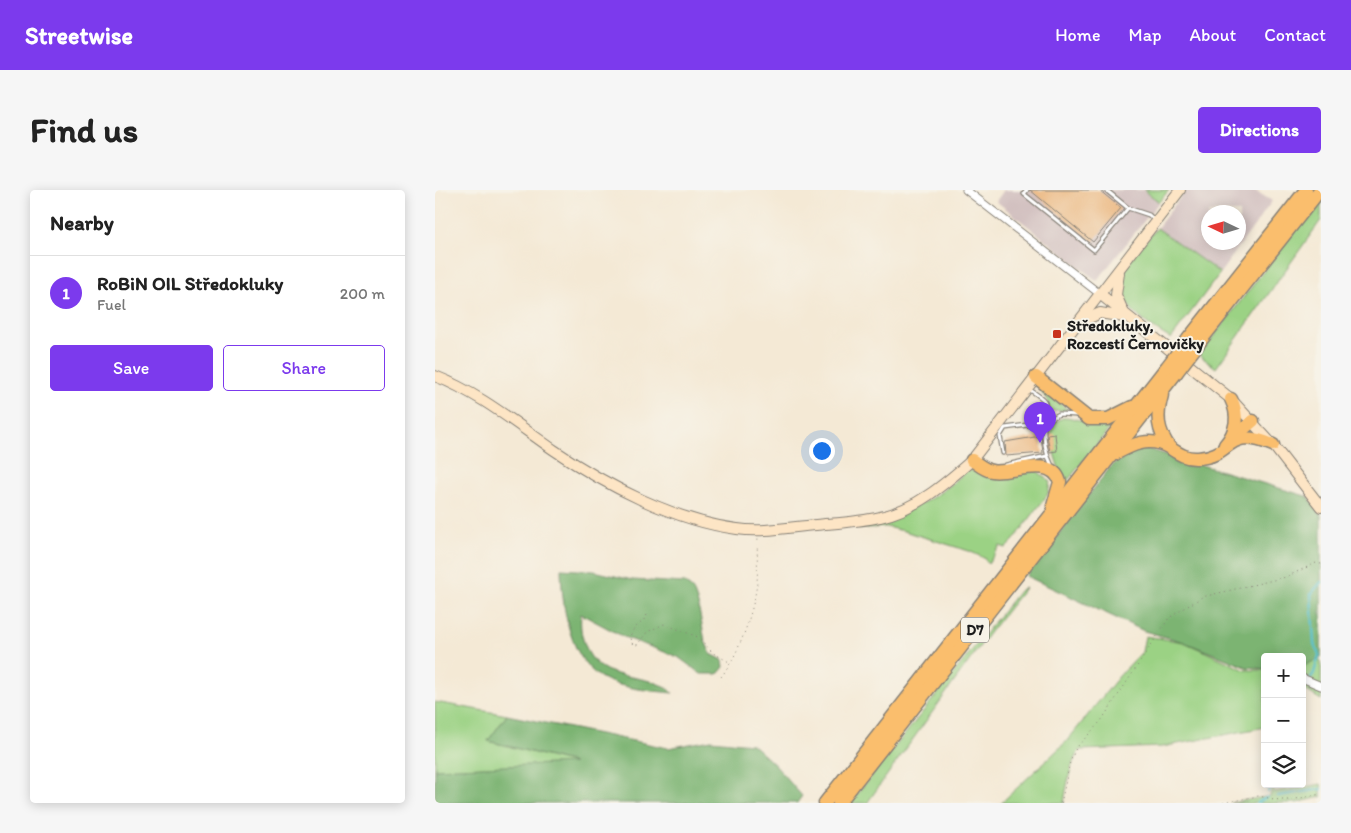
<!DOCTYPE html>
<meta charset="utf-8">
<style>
:root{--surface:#fff;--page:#f6f6f6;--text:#222;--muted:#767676;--line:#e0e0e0;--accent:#7c3aed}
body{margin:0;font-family:Itim,sans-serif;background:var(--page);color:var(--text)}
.controls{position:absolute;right:15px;bottom:15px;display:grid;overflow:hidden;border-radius:5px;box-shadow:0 2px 12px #0003}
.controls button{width:45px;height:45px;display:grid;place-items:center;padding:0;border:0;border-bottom:1px solid var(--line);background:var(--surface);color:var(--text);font:25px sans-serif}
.compass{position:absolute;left:766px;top:15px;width:45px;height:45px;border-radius:50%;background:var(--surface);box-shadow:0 2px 12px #0003;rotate:274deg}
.you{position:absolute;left:386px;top:260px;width:18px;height:18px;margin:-12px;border:4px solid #fff;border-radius:50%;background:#1a73e8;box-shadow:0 0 0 8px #1a73e833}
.badge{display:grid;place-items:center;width:32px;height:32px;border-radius:50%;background:var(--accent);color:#fff;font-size:16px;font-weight:700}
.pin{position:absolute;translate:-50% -41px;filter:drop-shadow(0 1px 2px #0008)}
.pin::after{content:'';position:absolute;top:26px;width:18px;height:15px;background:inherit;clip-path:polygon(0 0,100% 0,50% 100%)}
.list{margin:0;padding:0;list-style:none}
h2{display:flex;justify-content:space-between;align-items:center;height:65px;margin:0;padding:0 20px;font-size:21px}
h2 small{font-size:16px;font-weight:400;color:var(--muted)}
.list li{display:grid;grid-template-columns:32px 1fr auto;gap:15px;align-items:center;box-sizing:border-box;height:75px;padding:0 20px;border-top:1px solid var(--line)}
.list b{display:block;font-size:19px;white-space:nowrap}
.list p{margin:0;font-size:16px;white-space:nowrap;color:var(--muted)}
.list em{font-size:16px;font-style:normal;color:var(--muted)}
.actions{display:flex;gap:10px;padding:15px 20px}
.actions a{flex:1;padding:11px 0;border:1px solid var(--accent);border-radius:5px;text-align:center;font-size:18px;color:var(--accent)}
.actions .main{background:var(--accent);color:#fff}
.icon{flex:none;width:28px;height:28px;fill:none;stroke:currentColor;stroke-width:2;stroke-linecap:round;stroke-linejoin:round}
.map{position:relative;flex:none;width:886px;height:613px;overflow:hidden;border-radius:5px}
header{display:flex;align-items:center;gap:30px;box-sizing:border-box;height:70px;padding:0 25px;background:var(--accent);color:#fff}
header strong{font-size:24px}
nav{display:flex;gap:28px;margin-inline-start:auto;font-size:18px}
.intro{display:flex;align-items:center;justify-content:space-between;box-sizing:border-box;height:120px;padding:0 30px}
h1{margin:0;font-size:35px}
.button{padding:12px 22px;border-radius:5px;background:var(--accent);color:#fff;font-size:18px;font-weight:700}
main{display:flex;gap:30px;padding:0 30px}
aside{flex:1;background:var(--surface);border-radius:5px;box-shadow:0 2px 12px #0003}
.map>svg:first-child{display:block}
</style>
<header>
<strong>Streetwise</strong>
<nav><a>Home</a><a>Map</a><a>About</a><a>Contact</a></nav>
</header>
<div class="intro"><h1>Find us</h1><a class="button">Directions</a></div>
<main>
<aside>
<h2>Nearby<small></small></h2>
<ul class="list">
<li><span class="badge">1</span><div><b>RoBiN OIL Středokluky</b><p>Fuel</p></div><em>200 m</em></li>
</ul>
<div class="actions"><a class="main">Save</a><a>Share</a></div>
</aside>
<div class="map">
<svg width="886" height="613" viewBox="0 0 886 613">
<rect width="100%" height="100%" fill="#f7f3e8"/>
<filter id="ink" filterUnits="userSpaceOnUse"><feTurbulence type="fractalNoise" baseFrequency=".02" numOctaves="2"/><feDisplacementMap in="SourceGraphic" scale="10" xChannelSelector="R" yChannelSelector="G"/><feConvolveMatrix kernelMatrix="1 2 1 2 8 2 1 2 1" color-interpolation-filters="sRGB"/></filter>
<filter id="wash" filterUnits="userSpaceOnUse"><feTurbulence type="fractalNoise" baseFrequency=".0096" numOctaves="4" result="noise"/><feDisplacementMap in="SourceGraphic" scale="20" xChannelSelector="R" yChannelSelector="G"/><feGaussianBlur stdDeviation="1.12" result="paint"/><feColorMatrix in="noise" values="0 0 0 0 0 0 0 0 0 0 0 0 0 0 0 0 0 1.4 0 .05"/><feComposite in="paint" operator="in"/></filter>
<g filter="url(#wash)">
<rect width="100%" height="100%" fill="#f4e9d5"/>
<g fill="#d1bfbf" fill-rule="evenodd">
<polygon points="569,0 709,0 724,12 662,91 561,11"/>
<path d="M751,0H819L837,11L785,83L722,38ZM774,22H804V52H774Z"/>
</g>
<g fill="#9bd284" stroke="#5c7750">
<polygon points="709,0 734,0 724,12"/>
<polygon points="886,7 886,30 781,178 764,165"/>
<path d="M722,38L785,83L736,149C710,133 672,111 693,75C700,62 712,50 722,38Z"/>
<polygon points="602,194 633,220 614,221 612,210"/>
<path d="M632,227L654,232H680L629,295C625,276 601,232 632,227Z"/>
<path d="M533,279L550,286L602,281L615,291L613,304L578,351L571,358L565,356L553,374L549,368L534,361L469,341L451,337L423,339C467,324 501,312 533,279Z"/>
<polygon points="590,398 555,442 432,613 415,613 585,400"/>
<path d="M710,446L749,452L810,480H830V537L727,557L646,560C636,566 631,601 629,613H566L632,551L685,485L707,462Z"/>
<polygon points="884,468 886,472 886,510 867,498 867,475"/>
<polygon points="0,512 72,525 53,551 142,574 0,579"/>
<polygon points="838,594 839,602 886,594 886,607 861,613 796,613 835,606"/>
</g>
<g fill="#7cb472" stroke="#4c6847">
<polygon points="706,257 874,307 886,325 886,467 867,477 867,467 830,467 830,479 811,477 749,452 709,441 591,386 677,275"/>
<path d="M126,379L159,381L197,390L250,393L258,400L263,414L270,451L276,464L288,470L289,477L283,484H266L243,467L189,447L146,424C145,436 146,444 150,455C165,498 211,478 238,503C218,501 192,499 173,491C134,475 127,416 126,379Z"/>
<polygon points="72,525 233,558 276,550 317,554 339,574 367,606 362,613 0,613 0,579 139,573 53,551"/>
</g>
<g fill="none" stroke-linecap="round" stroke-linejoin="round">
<g stroke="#52bfca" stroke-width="2.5">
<polyline points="875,489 879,483 884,465 879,454 876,404 886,392"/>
<polyline points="833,602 835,594"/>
<polyline points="843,606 886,599"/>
<polyline points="822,613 832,607"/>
</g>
</g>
<g id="blocks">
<g fill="#ebb67e">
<polygon points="595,0 664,0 686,18 658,52"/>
<polygon points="620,244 622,261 615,262 612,245"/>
<polygon points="606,246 608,263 571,266 570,252"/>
</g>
</g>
</g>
<g filter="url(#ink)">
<use href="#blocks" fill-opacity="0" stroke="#888278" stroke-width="1"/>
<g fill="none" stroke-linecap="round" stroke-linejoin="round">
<defs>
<g id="lane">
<polyline points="592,0 589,4 659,60 693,18"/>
<polyline points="671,0 693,18 714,25 720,31"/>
<path d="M595,200C618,214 609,213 609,234C608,248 611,264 617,276"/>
<polyline points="568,263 565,246 570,238 609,233 624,224 642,225"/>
<polyline points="571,275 612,266"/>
</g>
<g id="street">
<polyline points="531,0 665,104"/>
<polyline points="867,488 886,496"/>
</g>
<g id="secondary">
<polyline points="684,83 681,105 688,121"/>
<polyline points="665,104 796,209 838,255 886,317"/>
<polyline points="646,132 665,123 689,127"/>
<path d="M0,186C44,203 80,233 119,260C170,295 240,331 302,339C328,343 355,337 381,335C402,333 424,332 445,327C480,320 511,293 537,270L745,0"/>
</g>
<g id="highway">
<polyline points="754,148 871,0"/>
<polyline points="763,154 885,0"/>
<polyline points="601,187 654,229 673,229 697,217"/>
<path d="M727,205C721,226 722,240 735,258"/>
<polyline points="798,248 818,231"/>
<path d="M790,255C802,241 804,225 796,209"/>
<path d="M680,264C698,254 715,246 735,258C744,264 752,269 763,268C800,266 789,235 838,255"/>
<path d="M537,270C543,274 549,280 557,281C574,285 617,264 625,292L618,316"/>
<polyline points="390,613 731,178"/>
<polyline points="404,613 741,183"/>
</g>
</defs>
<use href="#lane" stroke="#888278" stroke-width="5.5"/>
<use href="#street" stroke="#888278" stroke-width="9"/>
<use href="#secondary" stroke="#888278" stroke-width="12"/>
<use href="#highway" stroke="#888278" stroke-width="15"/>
<g stroke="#888278" stroke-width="1" stroke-dasharray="1 4" stroke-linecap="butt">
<path d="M212,425C206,437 192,438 196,453L202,455L212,442L229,434L263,447L278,463L296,473"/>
<path d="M286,487C304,464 316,428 321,400C324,383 321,365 323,348"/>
<polyline points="626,613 635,572 641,558 666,531 734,428 767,407 851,387 881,373 886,374"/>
<polyline points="788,613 823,606 844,610 856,610 886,604"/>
</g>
<use href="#lane" stroke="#fff" stroke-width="3"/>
<use href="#street" stroke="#fff" stroke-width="7"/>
<use href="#secondary" stroke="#fde5c5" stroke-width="10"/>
<use href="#highway" stroke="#fabe6d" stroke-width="12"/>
<defs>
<g id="highway-bridge">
<polyline points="731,178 754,148"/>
<polyline points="741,183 763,154"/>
</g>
</defs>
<use href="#highway-bridge" stroke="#888278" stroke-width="15" stroke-linecap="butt"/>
<use href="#highway-bridge" stroke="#fabe6d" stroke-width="12"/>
</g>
</g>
<rect fill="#c8321e" stroke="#f7f3e8" stroke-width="2" x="617" y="139" width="10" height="10" rx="2.5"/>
<g text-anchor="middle" stroke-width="4" stroke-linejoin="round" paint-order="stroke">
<rect fill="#f7f3e8" stroke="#5e5c59" stroke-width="1" x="526" y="427.5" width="28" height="25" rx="4"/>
<g font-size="15" font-weight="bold" fill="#1c1c1c">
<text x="540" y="445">D7</text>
</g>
<g font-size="16" font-weight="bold" fill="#1c1c1c" stroke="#f7f3e8" text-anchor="start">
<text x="632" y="141">Středokluky,<tspan x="632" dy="18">Rozcestí Černovičky</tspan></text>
</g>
</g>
</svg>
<div class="controls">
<button>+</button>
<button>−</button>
<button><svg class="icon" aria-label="layers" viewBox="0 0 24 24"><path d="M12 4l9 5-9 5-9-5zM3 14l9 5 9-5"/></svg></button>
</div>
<svg class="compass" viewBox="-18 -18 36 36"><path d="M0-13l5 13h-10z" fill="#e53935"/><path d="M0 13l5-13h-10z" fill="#767676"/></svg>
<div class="you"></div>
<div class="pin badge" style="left:605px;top:253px">1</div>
</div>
</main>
